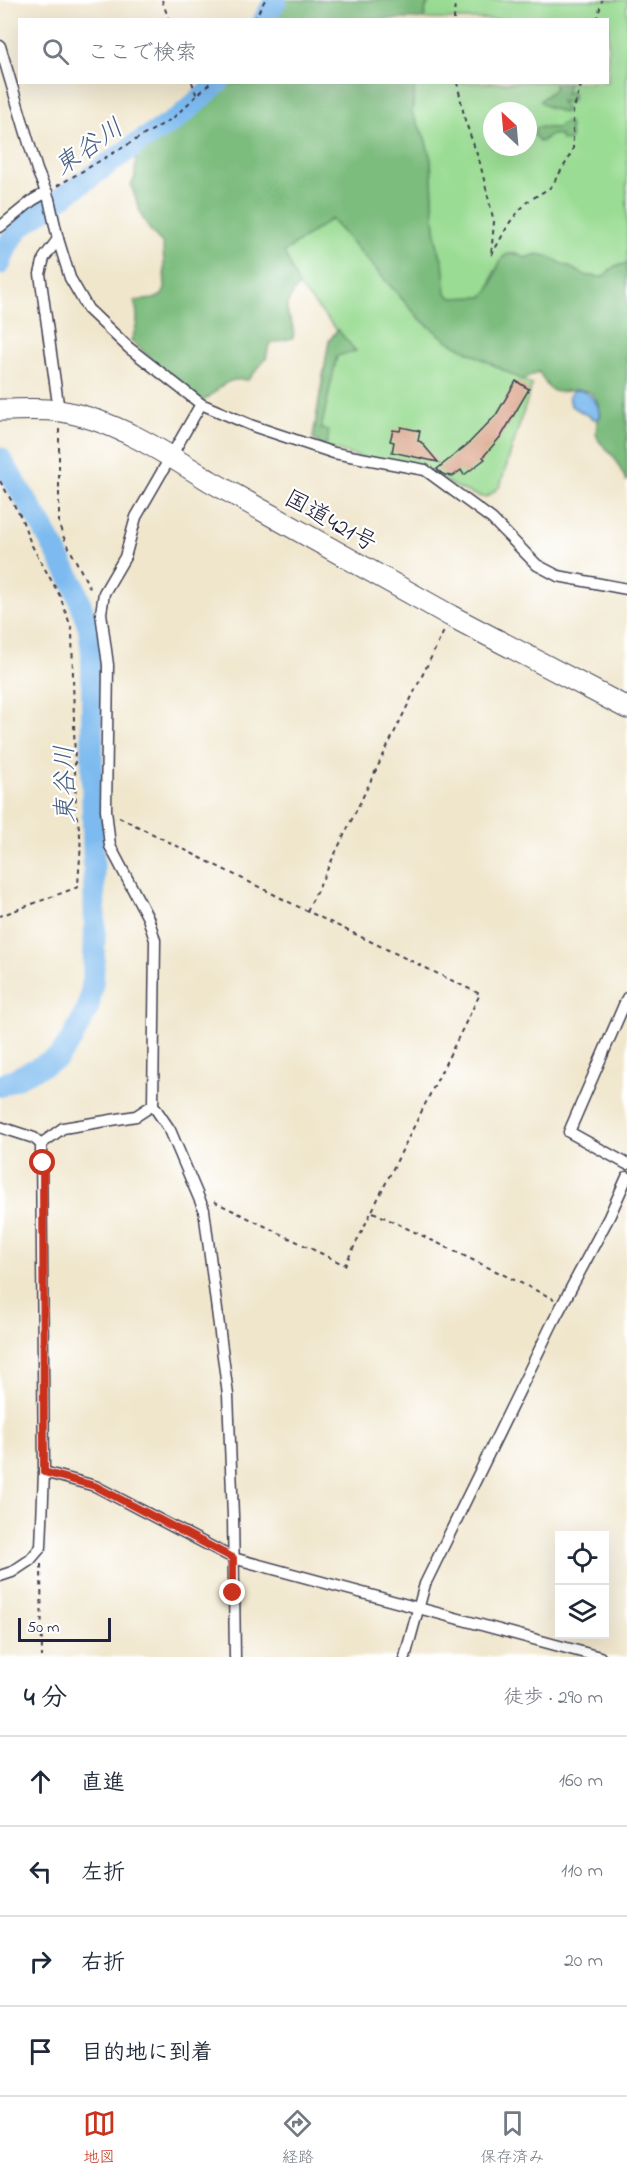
<!DOCTYPE html>
<html lang="ja">
<meta charset="utf-8">
<style>
:root{--surface:#fff;--page:#f2f2f3;--text:#1f2937;--muted:#747a83;--line:#e0e1e3;--accent:#c8321e}
body{margin:0;font-family:"Indie Flower","Klee One",sans-serif;background:var(--page);color:var(--text)}
.controls{position:absolute;right:18px;bottom:18px;display:grid;overflow:hidden;border-radius:0px;box-shadow:0 6px 24px #0002}
.controls button{width:54px;height:54px;display:grid;place-items:center;padding:0;border:0;border-bottom:2px solid var(--line);background:var(--surface);color:var(--text);font:30px sans-serif}
.compass{position:absolute;left:483px;top:102px;width:54px;height:54px;border-radius:50%;background:var(--surface);box-shadow:0 6px 24px #0002;rotate:334deg}
.scale{position:absolute;left:18px;bottom:15px;width:93px;box-sizing:border-box;padding-left:6px;border:3px solid #22223b;border-top:0;font-size:16px;line-height:21px;white-space:nowrap;color:#22223b;-webkit-text-stroke:4px #fff;paint-order:stroke}
.stop{position:absolute;width:18px;height:18px;margin:-14px;border:4px solid #c8321e;border-radius:50%;background:#fff}
.stop.end{background:#c8321e;border-color:#fff;box-shadow:0 2px 6px #0008}
.list{margin:0;padding:0;list-style:none}
h2{display:flex;justify-content:space-between;align-items:center;height:78px;margin:0;padding:0 24px;font-size:26px}
h2 small{font-size:20px;font-weight:400;color:var(--muted)}
.list li{display:grid;grid-template-columns:39px 1fr auto;gap:18px;align-items:center;box-sizing:border-box;height:90px;padding:0 24px;border-top:2px solid var(--line)}
.list b{display:block;font-size:22px;white-space:nowrap}
.list em{font-size:20px;font-style:normal;color:var(--muted)}
.icon{flex:none;width:33px;height:33px;fill:none;stroke:currentColor;stroke-width:2;stroke-linecap:round;stroke-linejoin:round}
.map{position:relative;flex:none;width:627px;height:1657px;overflow:hidden}
.search{position:absolute;background:var(--surface);box-shadow:0 6px 24px #0002;left:18px;right:18px;top:18px;height:66px;display:flex;align-items:center;gap:15px;box-sizing:border-box;padding:0 21px;border-radius:0px;color:var(--muted);font-size:22px}
.sheet{height:438px;background:var(--surface)}
nav{display:flex;justify-content:space-around;align-items:center;box-sizing:border-box;height:84px;border-top:2px solid var(--line);background:var(--surface);font-size:16px;color:var(--muted)}
nav a{display:grid;justify-items:center;gap:3px}
nav .on{color:var(--accent)}
.map>svg:first-child{display:block}
</style>
<div class="map">
<svg width="627" height="1657" viewBox="0 0 627 1657">
<rect width="100%" height="100%" fill="#fff"/>
<filter id="ink" filterUnits="userSpaceOnUse"><feTurbulence type="fractalNoise" baseFrequency=".0167" numOctaves="2"/><feDisplacementMap in="SourceGraphic" scale="12" xChannelSelector="R" yChannelSelector="G"/><feConvolveMatrix kernelMatrix="1 2 1 2 8 2 1 2 1" color-interpolation-filters="sRGB"/></filter>
<filter id="wash" filterUnits="userSpaceOnUse"><feTurbulence type="fractalNoise" baseFrequency=".008" numOctaves="4" result="noise"/><feDisplacementMap in="SourceGraphic" scale="24" xChannelSelector="R" yChannelSelector="G"/><feGaussianBlur stdDeviation="1.35" result="paint"/><feColorMatrix in="noise" values="0 0 0 0 0 0 0 0 0 0 0 0 0 0 0 0 0 1.4 0 .05"/><feComposite in="paint" operator="in"/></filter>
<g filter="url(#wash)">
<rect width="100%" height="100%" fill="#f0e6cc"/>
<g fill="#9adc93" stroke="#5e7f67" stroke-width="1.5" fill-rule="evenodd">
<path d="M431,0H627V264L615,266L603,277L587,276L538,254L525,258L516,253L494,272L489,290L482,297L452,298L445,293L443,263L437,244L434,219L431,160L425,138L412,113L415,83L608,82V20L424,19L426,7ZM492,111H528V147H492Z"/>
<path d="M331,219L420,319L448,341L532,385L500,486C496,489 491,496 485,497C477,498 448,483 440,478L323,447L313,438L329,341L337,330L299,286L284,252Z"/>
</g>
<g fill="#7bbc7d" stroke="#4e6f5c" stroke-width="1.5">
<polygon points="274,0 431,0 426,7 424,19 264,19"/>
<path d="M223,83H415L412,113L425,138L431,160L434,219L437,244L443,263L446,293L452,298L482,297C484,295 487,293 489,290C498,275 496,242 525,258L538,254L547,256L587,276L603,277L615,266L627,264V482L614,457L599,441L596,434L597,422L601,415C594,370 563,402 549,388C545,384 543,377 539,372L522,380L448,341L420,319L331,219L284,252L299,286C273,315 298,317 293,338L269,344L266,359L248,380C222,377 221,390 203,401L163,370L131,340C138,326 139,315 134,301L154,299L162,295L165,289L163,244L150,230L142,217L131,185L135,177L136,153L191,113Z"/>
<polygon points="554,83 568,83 565,94 570,92 573,93 573,99 569,103 561,101 567,111 564,113 546,106 540,101 555,88"/>
<path d="M569,122L571,139L568,141L562,140L559,135C546,133 548,139 540,142L534,135L535,129L538,127L557,128L563,123Z"/>
<polygon points="338,330 356,351 337,356 321,429 329,431 327,443 321,446 313,438 329,341"/>
</g>
<path fill="#7bbaef" stroke="#4e6e95" stroke-width="1.5" d="M578,390C591,392 601,404 599,418L594,419L571,406L569,396L573,391Z"/>
<g fill="none" stroke-linecap="round" stroke-linejoin="round">
<g stroke="#7bbaef" stroke-width="22">
<polyline points="264,20 276,0"/>
<polyline points="0,264 8,244 20,227 138,143 177,119 219,82"/>
<polyline points="0,458 42,526 74,585 89,628 92,654 92,780 95,931 93,981 88,1008 72,1039 58,1058 0,1086"/>
</g>
</g>
<g id="blocks">
<g fill="#dba58c">
<polygon points="516,381 529,389 502,435 483,457 485,459 464,475 461,470 453,476 445,475 439,471 437,469 468,444 496,415"/>
<polygon points="401,427 420,431 418,441 421,442 438,462 392,452 394,442 390,441 393,430 400,431"/>
</g>
</g>
</g>
<g filter="url(#ink)">
<use href="#blocks" fill-opacity="0" stroke="#413f51" stroke-width="1.5"/>
<g fill="none" stroke-linecap="round" stroke-linejoin="round">
<defs>
<g id="street">
<polyline points="0,46 37,170 49,199 58,239 70,278 88,309 129,348 201,404 253,426 334,453 425,470 492,519 537,565 558,576 627,589"/>
<polyline points="0,227 33,200 47,192"/>
<polyline points="58,239 44,258 40,274 59,411"/>
<polyline points="201,404 136,517 125,557 104,593 101,613 108,665 106,810 110,846 148,918 155,940 153,1105 170,1130 204,1210 228,1395 233,1516 235,1657"/>
<polyline points="627,998 569,1132 627,1164"/>
<polyline points="0,1127 34,1138 41,1144 44,1472 41,1547 30,1560 12,1572 0,1576"/>
<polyline points="41,1144 63,1128 136,1116 153,1105"/>
<polyline points="44,1472 95,1486 233,1558 600,1657"/>
<polyline points="405,1657 425,1584 553,1322 609,1217 627,1177"/>
</g>
<path id="highway" d="M0,410C19,410 41,408 60,411C115,420 164,452 210,481L451,616L627,708"/>
</defs>
<use href="#street" stroke="#413f51" stroke-width="13"/>
<use href="#highway" stroke="#413f51" stroke-width="23"/>
<g stroke="#413f51" stroke-width="2" stroke-dasharray="4.5 4.5" stroke-linecap="butt">
<polyline points="162,0 169,20"/>
<polyline points="254,20 265,0"/>
<polyline points="454,20 455,0"/>
<polyline points="597,20 602,0"/>
<polyline points="192,82 197,97"/>
<polyline points="457,82 465,120 480,163 494,222 491,256 510,222 519,211 527,202 551,187 567,161 573,149 573,111 582,82"/>
<polyline points="57,186 173,118 211,82"/>
<polyline points="59,429 59,524 63,536 92,592"/>
<path d="M0,481L21,517L31,544L60,596L72,630L76,814C84,843 79,858 78,887L0,916"/>
<polyline points="119,817 307,911 480,994 345,1265 213,1201"/>
<polyline points="307,911 444,631"/>
<polyline points="373,1212 554,1299"/>
<polyline points="41,1564 42,1657"/>
</g>
<use href="#street" stroke="#fff" stroke-width="10"/>
<use href="#highway" stroke="#fff" stroke-width="21"/>
</g>
</g>
<g fill="none" stroke-linecap="round" stroke-linejoin="round" filter="url(#ink)">
<polyline stroke="#c8321e" stroke-width="8" points="43,1163 44,1472 95,1486 233,1558 233,1593"/>
</g>
<g text-anchor="middle" stroke-width="4.5" stroke-linejoin="round" paint-order="stroke">
<g font-size="24" fill="#22223b" stroke="#fff">
<text transform="translate(331 520) rotate(29)" y="8">国道421号</text>
</g>
<g font-size="26" font-style="italic" fill="#465f83" stroke="#fff">
<text transform="translate(88 146) rotate(-35)" y="9">東谷川</text>
<text transform="translate(64 784) rotate(-91)" y="9">東谷川</text>
</g>
</g>
</svg>
<div class="controls">
<button><svg class="icon" aria-label="locate" viewBox="0 0 24 24"><circle cx="12" cy="12" r="6"/><path d="M12 2v4M12 18v4M2 12h4M18 12h4"/></svg></button>
<button><svg class="icon" aria-label="layers" viewBox="0 0 24 24"><path d="M12 4l9 5-9 5-9-5zM3 14l9 5 9-5"/></svg></button>
</div>
<svg class="compass" viewBox="-18 -18 36 36"><path d="M0-13l5 13h-10z" fill="#e53935"/><path d="M0 13l5-13h-10z" fill="#747a83"/></svg>
<div class="scale">50 m</div>
<div class="stop" style="left:43px;top:1163px"></div>
<div class="stop end" style="left:233px;top:1593px"></div>
<div class="search"><svg class="icon" aria-label="search" viewBox="0 0 24 24"><circle cx="10" cy="10" r="6"/><path d="M15 15l6 6"/></svg>ここで検索</div>
</div>
<section class="sheet">
<h2>4 分<small>徒歩 · 290 m</small></h2>
<ul class="list">
<li><svg class="icon" aria-label="ahead" viewBox="0 0 24 24"><path d="M12 20V5M6 11l6-6 6 6"/></svg><div><b>直進</b></div><em>160 m</em></li>
<li><svg class="icon" aria-label="left" viewBox="0 0 24 24"><path d="M17 20v-9H6M10 6l-5 5 5 5"/></svg><div><b>左折</b></div><em>110 m</em></li>
<li><svg class="icon" aria-label="right" viewBox="0 0 24 24"><path d="M7 20v-9h11M14 6l5 5-5 5"/></svg><div><b>右折</b></div><em>20 m</em></li>
<li><svg class="icon" aria-label="arrive" viewBox="0 0 24 24"><path d="M6 21V4h12l-3 4 3 4H6"/></svg><div><b>目的地に到着</b></div></li>
</ul>
</section>
<nav>
<a class="on"><svg class="icon" aria-label="map" viewBox="0 0 24 24"><path d="M3 6l6-2 6 2 6-2v14l-6 2-6-2-6 2zM9 4v14M15 6v14"/></svg>地図</a>
<a><svg class="icon" aria-label="directions" viewBox="0 0 24 24"><path d="M12 3l9 9-9 9-9-9zM9 14v-3h6M13 9l2 2-2 2"/></svg>経路</a>
<a><svg class="icon" aria-label="saved" viewBox="0 0 24 24"><path d="M7 4h10v16l-5-4-5 4z"/></svg>保存済み</a>
</nav>
